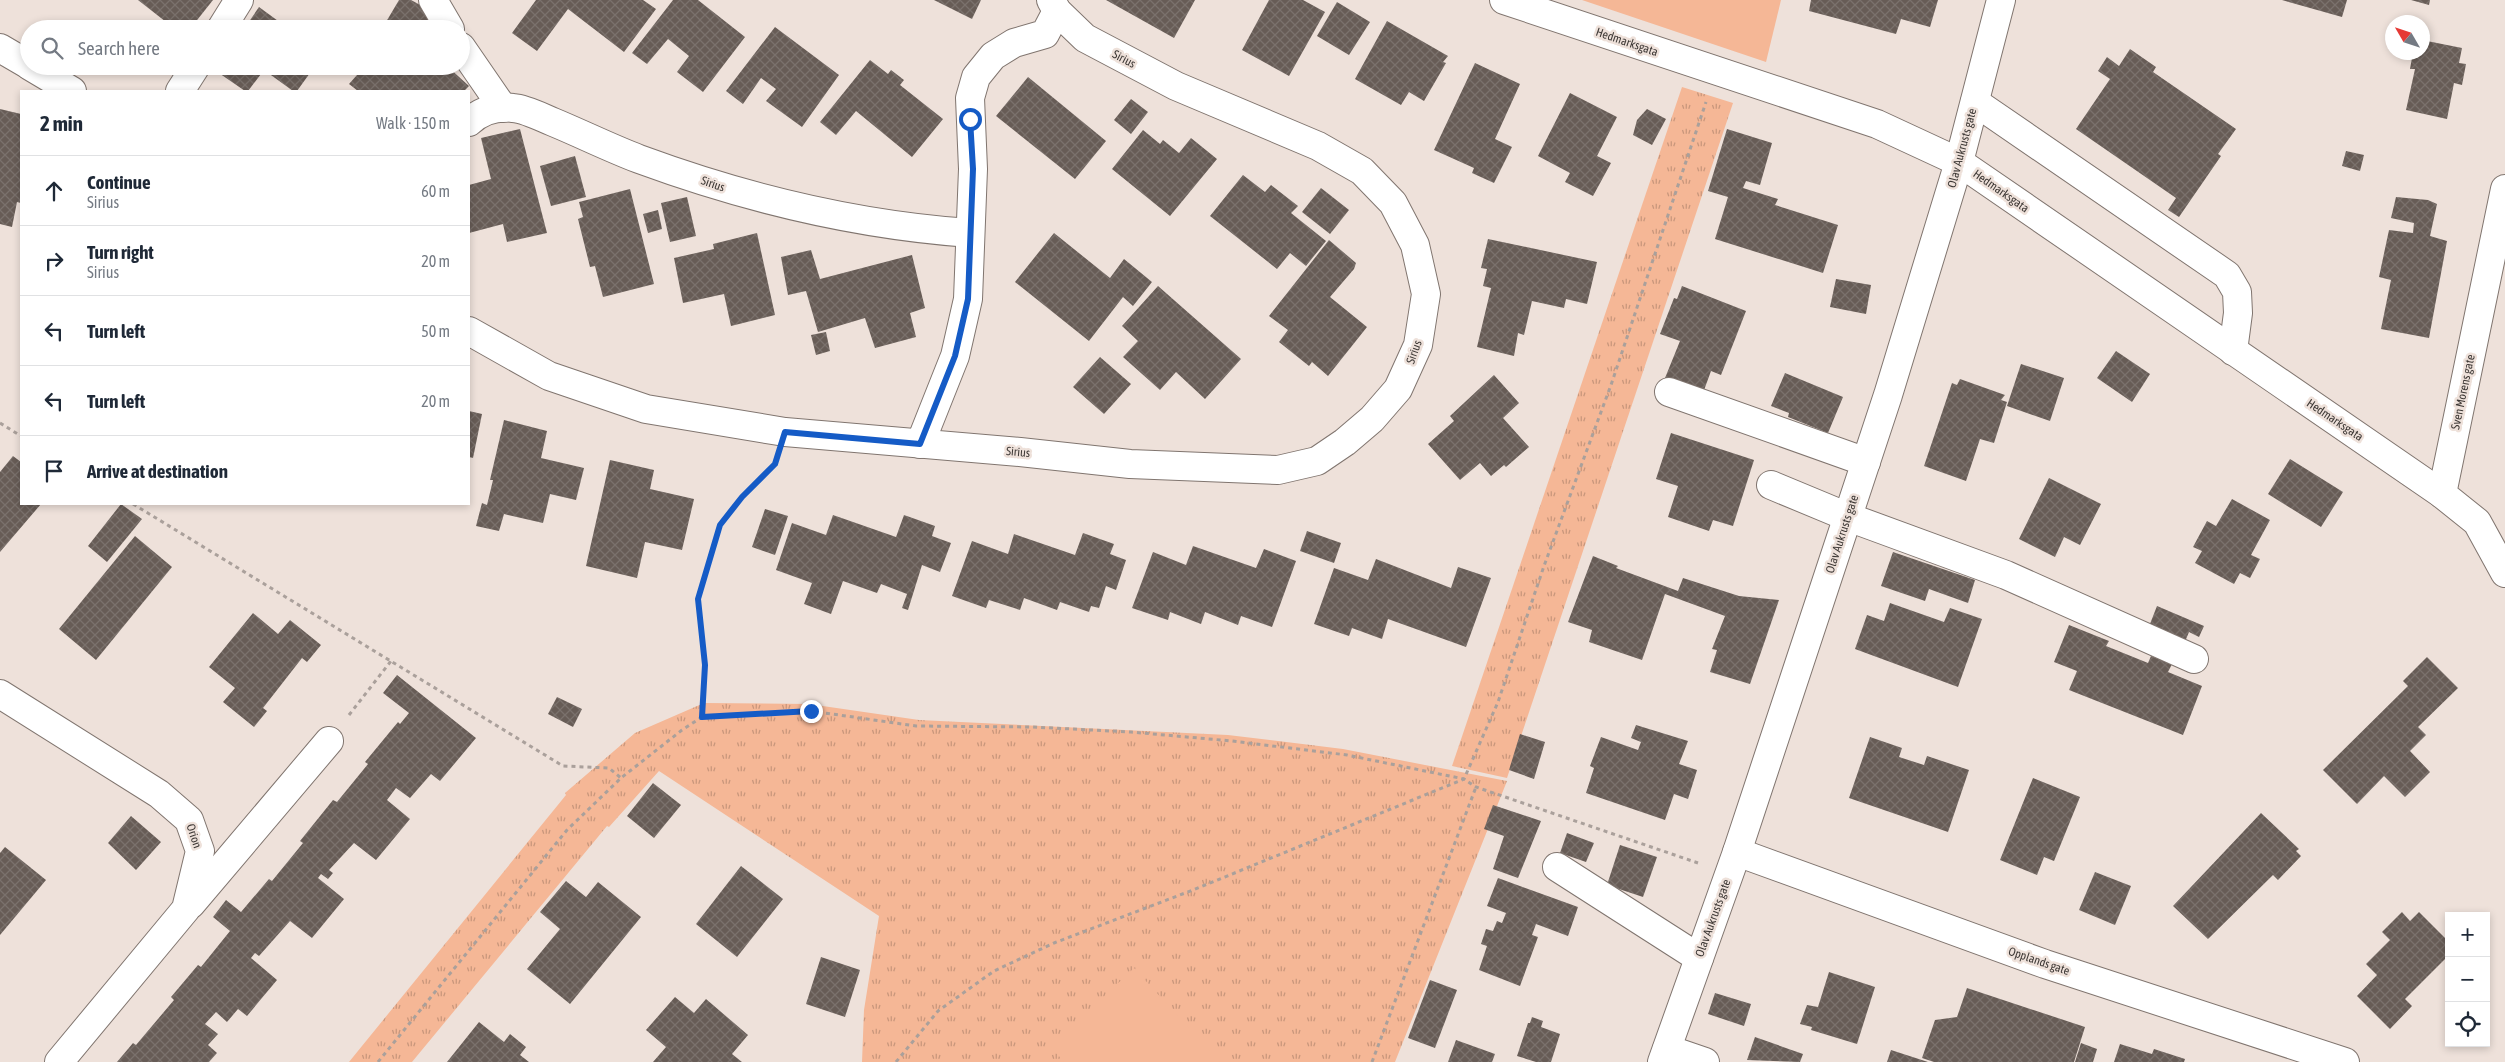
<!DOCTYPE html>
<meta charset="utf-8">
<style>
:root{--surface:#fff;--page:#f6f6f7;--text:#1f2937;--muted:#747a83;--line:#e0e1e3}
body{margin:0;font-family:"Asap Condensed",sans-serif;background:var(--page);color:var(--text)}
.controls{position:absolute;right:15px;bottom:15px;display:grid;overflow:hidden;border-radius:0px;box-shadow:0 2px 8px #0003}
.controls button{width:45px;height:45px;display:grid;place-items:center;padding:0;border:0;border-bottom:1px solid var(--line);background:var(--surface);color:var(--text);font:25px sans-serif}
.compass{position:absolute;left:2385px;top:15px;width:45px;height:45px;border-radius:50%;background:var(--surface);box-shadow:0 2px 8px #0003;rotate:309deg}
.stop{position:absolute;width:15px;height:15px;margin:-11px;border:4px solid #155bc6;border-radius:50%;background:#fff}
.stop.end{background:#155bc6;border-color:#fff;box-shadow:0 1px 5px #0008}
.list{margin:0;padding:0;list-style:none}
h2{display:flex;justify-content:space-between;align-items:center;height:65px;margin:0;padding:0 20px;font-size:21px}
h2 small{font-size:16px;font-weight:400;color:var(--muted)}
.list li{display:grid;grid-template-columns:32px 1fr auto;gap:15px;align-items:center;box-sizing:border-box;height:70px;padding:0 20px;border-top:1px solid var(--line)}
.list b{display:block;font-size:19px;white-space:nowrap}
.list p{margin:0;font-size:16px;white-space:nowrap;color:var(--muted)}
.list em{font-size:16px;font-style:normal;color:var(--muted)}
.icon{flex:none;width:28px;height:28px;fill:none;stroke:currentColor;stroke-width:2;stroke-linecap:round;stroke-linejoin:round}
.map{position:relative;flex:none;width:2505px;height:1062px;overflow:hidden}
.search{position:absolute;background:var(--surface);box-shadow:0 2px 8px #0003;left:20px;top:20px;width:450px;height:55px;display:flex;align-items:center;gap:12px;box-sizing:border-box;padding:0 18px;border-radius:28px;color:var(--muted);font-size:19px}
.panel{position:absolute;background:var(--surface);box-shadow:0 2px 8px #0003;left:20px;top:90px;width:450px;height:415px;border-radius:0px}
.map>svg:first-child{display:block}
</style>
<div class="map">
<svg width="2505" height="1062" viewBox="0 0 2505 1062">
<defs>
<pattern id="grass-tufts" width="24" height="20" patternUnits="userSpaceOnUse" patternTransform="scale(1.25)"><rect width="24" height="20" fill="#f5b796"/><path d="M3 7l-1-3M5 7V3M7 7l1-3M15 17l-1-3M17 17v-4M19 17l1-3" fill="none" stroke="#c8967b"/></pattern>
<pattern id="building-cross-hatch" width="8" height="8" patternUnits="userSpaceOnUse" patternTransform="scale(1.25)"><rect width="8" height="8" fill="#675c56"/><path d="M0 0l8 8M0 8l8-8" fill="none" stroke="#7a716c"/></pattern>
</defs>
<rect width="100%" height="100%" fill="#eee1da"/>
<g fill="url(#grass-tufts)">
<polygon points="1682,87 1733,103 1507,778 1452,766"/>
<polygon points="704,703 809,704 919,720 1228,735 1343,749 1507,781 1395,1062 862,1062 864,1010 879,916 659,771 609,827 607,826 412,1062 349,1062 566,795 565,793 635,733"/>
</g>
<g fill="#f5b796">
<polygon points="1582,0 1781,0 1766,62"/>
<polygon points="1134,968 1220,1062 1064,1062 1051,1047"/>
</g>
<g fill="url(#building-cross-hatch)">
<polygon points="138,0 213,0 190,29 175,29"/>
<polygon points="399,0 411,0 433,12 424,29 399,29 386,22"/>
<polygon points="536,0 643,0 656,9 624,52 568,9 537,51 512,33"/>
<polygon points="673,0 698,0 745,37 703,92 677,72 689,56 668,39 647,64 632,53"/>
<polygon points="934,0 981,0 972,19"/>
<polygon points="1106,0 1195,0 1174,38"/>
<polygon points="1269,0 1303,0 1325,12 1289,76 1242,50"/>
<polygon points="1811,0 1938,0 1930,27 1901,19 1896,34 1809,11"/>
<polygon points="2282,0 2347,0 2342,17"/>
<polygon points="2411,0 2430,0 2429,5"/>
<polygon points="1337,2 1370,22 1349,55 1317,36"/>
<polygon points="259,7 289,29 244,29"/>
<polygon points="1387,21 1448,56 1443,62 1446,63 1424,101 1409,92 1401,105 1355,79"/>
<polygon points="775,27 839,75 802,127 766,101 776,89 761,78 743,104 726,91"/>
<polygon points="2422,40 2462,48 2459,63 2466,64 2462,85 2454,83 2447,119 2406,110 2415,69 2410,69 2413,52 2422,52"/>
<polygon points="2130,49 2156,67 2153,72 2236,129 2218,154 2221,156 2179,217 2168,210 2176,198 2076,129 2110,79 2098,71 2107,57 2119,66"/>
<polygon points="870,60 888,74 891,70 904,80 900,85 943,119 912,157 856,111 836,135 820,122"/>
<polygon points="1475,63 1520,84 1495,139 1512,147 1494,183 1472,173 1474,168 1434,150"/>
<polygon points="219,66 315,66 297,91 293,91 264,70 248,91 245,91 216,71"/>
<polygon points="365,66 409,66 417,73 420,70 417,66 447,66 469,86 464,91 358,91 349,84"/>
<polygon points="1028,77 1106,141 1075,179 996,116"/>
<polygon points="1570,93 1617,117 1597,156 1611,163 1593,196 1565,182 1570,173 1538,156"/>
<polygon points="1131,99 1148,112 1131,134 1114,120"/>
<polygon points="0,109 21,114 21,203 17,202 12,227 0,224"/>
<polygon points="1647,109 1666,119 1652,145 1633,135 1637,120"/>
<polygon points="520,129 547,233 507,242 503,224 469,233 469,185 491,179 481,138"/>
<polygon points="1727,129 1772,143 1760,185 1746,181 1743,188 1778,199 1775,205 1838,225 1823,273 1715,239 1728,197 1708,191"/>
<polygon points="1143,130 1160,144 1163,140 1179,153 1191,138 1217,159 1170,216 1112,169"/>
<polygon points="2346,151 2364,155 2360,171 2342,166"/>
<polygon points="575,156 586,197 551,206 540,166"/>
<polygon points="1243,175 1265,192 1271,185 1298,206 1291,213 1326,241 1306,266 1290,253 1277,269 1210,216"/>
<polygon points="1321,188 1349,210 1330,234 1302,212"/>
<polygon points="630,189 654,284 603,297 595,266 590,267 578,219 583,217 579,202"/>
<polygon points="687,197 696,236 670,242 661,203"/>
<polygon points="2396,197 2428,200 2437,204 2430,236 2447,241 2429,338 2381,329 2391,280 2379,277 2389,230 2413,233 2414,223 2391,218"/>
<polygon points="658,210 662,229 648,233 643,214"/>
<polygon points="757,233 775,315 731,326 724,294 683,303 674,258 714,249 713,244"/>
<polygon points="1054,233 1110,278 1124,259 1152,282 1133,306 1123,297 1089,341 1015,282"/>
<polygon points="1488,239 1597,262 1587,304 1566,299 1564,308 1532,301 1524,335 1518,333 1514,356 1477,347 1491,288 1483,286 1487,269 1481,268"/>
<polygon points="1329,240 1356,263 1354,269 1330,297 1367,327 1328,376 1312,362 1309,366 1279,342 1288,330 1269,316"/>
<polygon points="811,250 820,279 912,255 925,308 910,313 916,337 875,348 865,318 818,332 806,291 788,295 781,257"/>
<polygon points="1836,279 1871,285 1866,314 1830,307"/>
<polygon points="1158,286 1241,359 1205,399 1176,372 1160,390 1123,357 1138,341 1122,326"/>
<polygon points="1682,286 1746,311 1721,375 1711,371 1703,393 1665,378 1680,341 1660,334 1674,298 1677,299"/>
<polygon points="826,332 830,351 816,355 811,335"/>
<polygon points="2116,351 2150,374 2132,402 2097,378"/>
<polygon points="1100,357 1131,384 1104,414 1073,387"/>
<polygon points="2021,364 2064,378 2050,421 2007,406"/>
<polygon points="1785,373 1843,397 1828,433 1788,417 1789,413 1771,406"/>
<polygon points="1494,375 1519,403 1503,418 1529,447 1506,467 1504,465 1491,476 1480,463 1460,480 1428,444 1454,421 1450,416"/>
<polygon points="1960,379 2005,395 2001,400 2007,402 1994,443 1980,439 1966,481 1924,466 1952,383 1957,385"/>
<polygon points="469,411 482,414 473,458 469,457"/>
<polygon points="504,420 547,431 541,458 584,468 576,500 550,494 543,523 504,514 499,531 476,526 482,503 487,505 493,480 490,480"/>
<polygon points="1671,433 1754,460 1733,526 1713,520 1709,531 1668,517 1678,486 1656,479"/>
<polygon points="13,456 21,462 21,504 41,504 0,552 0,472"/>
<polygon points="2290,459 2343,492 2321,527 2268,494"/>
<polygon points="610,460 654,470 650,489 694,499 682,550 645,542 637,578 586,566"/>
<polygon points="2049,478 2101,504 2080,545 2064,537 2055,557 2019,539"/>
<polygon points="2232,499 2270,520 2251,555 2260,559 2250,578 2240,573 2234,584 2195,563 2202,551 2193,547 2207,521 2216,526"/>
<polygon points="121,504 142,519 107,562 88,546"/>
<polygon points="765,509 788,516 775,555 752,547"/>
<polygon points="833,515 896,537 904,515 935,526 932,536 951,543 940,572 922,565 908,610 902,608 907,594 881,584 877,593 843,581 831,614 804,604 812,583 776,570 792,523 826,535"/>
<polygon points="1307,531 1341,543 1334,563 1300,551"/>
<polygon points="1083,533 1114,544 1110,554 1126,560 1116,590 1106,586 1099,608 1091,606 1089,612 1060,602 1057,610 1024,598 1020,610 989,600 986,608 952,596 972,541 1008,554 1014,534 1075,555"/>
<polygon points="135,536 172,567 96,660 59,629"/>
<polygon points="1193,546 1256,568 1264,549 1296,561 1272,627 1241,616 1238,625 1205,612 1201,624 1170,612 1168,620 1132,608 1153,552 1186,565"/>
<polygon points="1893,552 1975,580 1968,603 1929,589 1925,601 1881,586"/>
<polygon points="1593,556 1618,566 1616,568 1678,591 1683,578 1739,596 1779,600 1750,684 1710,672 1717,650 1712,649 1725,616 1665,594 1642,660 1589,642 1592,630 1568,622"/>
<polygon points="1376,559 1451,588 1458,567 1491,578 1466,647 1388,619 1382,639 1352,628 1349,636 1314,624 1334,568 1368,580"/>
<polygon points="1890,603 1944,622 1950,608 1982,619 1958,687 1855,649 1867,615 1884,621"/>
<polygon points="2157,606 2204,626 2199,637 2189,632 2184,644 2148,629"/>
<polygon points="253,613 278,634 290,620 321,645 307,662 302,658 263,708 267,711 254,727 223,702 235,688 209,667"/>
<polygon points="2069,625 2109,641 2106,646 2148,663 2151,656 2172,664 2168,672 2202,686 2183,735 2069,690 2077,671 2054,662"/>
<polygon points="2427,657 2458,688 2418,727 2426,735 2410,751 2430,772 2405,797 2384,776 2357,804 2323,770 2408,686 2403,681"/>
<polygon points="397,675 476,738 440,781 431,774 410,798 396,788 387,800 410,819 376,860 354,843 329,870 333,873 328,879 321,874 318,878 344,899 312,938 290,921 259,956 255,953 251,958 277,980 247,1016 238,1009 227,1022 216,1012 205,1024 218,1034 208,1045 217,1053 209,1062 117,1062 133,1043 136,1045 174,1000 171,997 198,965 201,967 230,931 213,917 226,900 241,912 269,879 272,881 303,843 300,841 333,800 337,802 368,764 365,762 398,722 400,724 409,713 383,693"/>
<polygon points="557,697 582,709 573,727 548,714"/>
<polygon points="1636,725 1688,741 1679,764 1697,770 1688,799 1674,794 1665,820 1586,793 1594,768 1590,766 1601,737 1638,750 1641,742 1631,738"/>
<polygon points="1520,734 1545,742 1534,779 1509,770"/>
<polygon points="1870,737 1902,748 1899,757 1924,765 1927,756 1969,770 1948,832 1849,798"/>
<polygon points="2033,778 2080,797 2054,861 2044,857 2037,875 2000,860"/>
<polygon points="653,783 681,805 654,838 627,816"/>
<polygon points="1493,805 1541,821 1518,878 1493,869 1504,836 1484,829"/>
<polygon points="2261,813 2299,849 2296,851 2301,856 2278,880 2273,875 2208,939 2173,906"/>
<polygon points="131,816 161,842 136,870 108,843"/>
<polygon points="1567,833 1594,843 1586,862 1560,853"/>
<polygon points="1620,845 1657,857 1643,897 1607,885"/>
<polygon points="5,847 46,880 0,935 0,853"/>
<polygon points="741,866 783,899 737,957 696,924"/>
<polygon points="2095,872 2131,886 2115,925 2079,910"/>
<polygon points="1498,878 1578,907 1568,936 1536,924 1532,935 1538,937 1520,986 1479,970 1487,946 1481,944 1486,929 1493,931 1497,921 1502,923 1506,913 1487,906"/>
<polygon points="566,881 586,897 598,882 641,917 570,1004 527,969 560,929 540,912"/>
<polygon points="2402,912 2410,921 2419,912 2449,942 2449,955 2405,999 2412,1006 2390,1029 2357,996 2377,975 2366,964 2390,940 2382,932"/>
<polygon points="821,957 860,970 845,1017 806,1004"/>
<polygon points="1829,972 1875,987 1857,1044 1811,1030 1812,1027 1800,1024 1807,1005 1818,1007"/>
<polygon points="1430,980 1457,990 1435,1048 1408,1038"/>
<polygon points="1967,988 2085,1027 2074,1062 1934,1062 1922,1058 1935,1020 1957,1017"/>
<polygon points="1715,993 1751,1004 1744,1026 1708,1014"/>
<polygon points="675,997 694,1013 706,999 748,1035 732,1054 742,1062 653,1062 666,1047 646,1030"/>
<polygon points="1532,1017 1543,1021 1541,1027 1560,1034 1551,1062 1536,1062 1517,1056 1528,1023 1530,1023"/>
<polygon points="479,1022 504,1042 510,1034 526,1047 520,1055 529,1062 447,1062"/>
<polygon points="1755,1037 1803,1054 1800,1062 1747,1060"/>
<polygon points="1456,1040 1495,1054 1492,1062 1448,1062"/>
<polygon points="2081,1043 2097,1049 2093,1062 2075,1062"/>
<polygon points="2120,1044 2152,1054 2154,1049 2185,1059 2184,1062 2114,1062"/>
<polygon points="1891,1050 1928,1062 1887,1062"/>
</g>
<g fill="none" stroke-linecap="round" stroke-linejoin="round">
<defs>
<g id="minor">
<polyline points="433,0 450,29"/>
<polyline points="1504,0 1877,124 1959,162 2442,494"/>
<polyline points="221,29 239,0"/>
<polyline points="461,47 503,108"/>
<polyline points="0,48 29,65"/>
<polyline points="30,66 72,91"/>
<polyline points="180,91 196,66"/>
<polyline points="1975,102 2227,275 2237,292 2238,313 2233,351"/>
<path d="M469,122C482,110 496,106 513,108C526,109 541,117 553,122C582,134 610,148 639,159C745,198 857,225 970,233"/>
<polyline points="2505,189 2442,494 2477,522 2505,573"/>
<polyline points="469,331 549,376 646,409 785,432 1020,452 1130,464 1278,470 1317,461 1345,442 1372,419 1398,389 1418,345 1426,294 1415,245 1393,203 1362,171 1318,146 1176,86 1085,38 1057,11 1051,0"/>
<polyline points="1669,392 1866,462"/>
<polyline points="920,444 955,356 968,299 973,169 970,98 976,77 993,56 1014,43 1045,34 1057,11"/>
<polyline points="1771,485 1848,517 2006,575 2194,659"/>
<polyline points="0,694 159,794 189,820 200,851 186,909 59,1062"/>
<polyline points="1737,852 2045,964 2345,1062"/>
<polyline points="1557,867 1699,958"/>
<polyline points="191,904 329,741"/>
<polyline points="1667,1049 1705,1062"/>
<polyline points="1662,1062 1737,852 1888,395 1959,162 2001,0"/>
</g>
</defs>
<use href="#minor" stroke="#80756f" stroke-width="30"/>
<g stroke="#aaa09b" stroke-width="3" stroke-dasharray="4 4" stroke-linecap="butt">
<polyline points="0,423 21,436"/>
<polyline points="133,504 563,766 609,768 621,778"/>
<polyline points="349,715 391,661"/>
<polyline points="702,717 705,665 698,599 720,525 741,497 775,465"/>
<polyline points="378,1062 567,830 621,778 682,730 702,717 811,711 916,726 1032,727 1131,732 1232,741 1347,755 1464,779 1476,787 1698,863"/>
<polyline points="896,1062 938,1011 994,971 1054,943 1193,890 1464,779 1498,702 1544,566 1611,385 1706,102"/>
<polyline points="1372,1062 1476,787"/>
</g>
<use href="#minor" stroke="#fff" stroke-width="28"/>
</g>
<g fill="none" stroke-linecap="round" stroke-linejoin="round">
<polyline stroke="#155bc6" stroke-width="6" points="811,711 702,717 705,665 698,599 720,525 742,497 775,464 785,432 920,444 955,356 968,299 973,169 970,119"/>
</g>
<g text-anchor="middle" stroke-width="5" stroke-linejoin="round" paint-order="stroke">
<g font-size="12" fill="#3e3936" stroke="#eee1da">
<text transform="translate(1627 42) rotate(19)" y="4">Hedmarksgata</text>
<text transform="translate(1124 59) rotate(28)" y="4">Sirius</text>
<text transform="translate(1962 148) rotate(-75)" y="4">Olav Aukrusts gate</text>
<text transform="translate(713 184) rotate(19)" y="4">Sirius</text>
<text transform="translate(2001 191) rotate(35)" y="4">Hedmarksgata</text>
<text transform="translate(1414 352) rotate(-70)" y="4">Sirius</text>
<text transform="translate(2463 392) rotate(-78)" y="4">Sven Morens gate</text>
<text transform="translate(2335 420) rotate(34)" y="4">Hedmarksgata</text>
<text transform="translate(1018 452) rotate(5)" y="4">Sirius</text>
<text transform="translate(1842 534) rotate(-72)" y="4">Olav Aukrusts gate</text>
<text transform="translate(194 836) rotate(71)" y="4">Orion</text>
<text transform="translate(1713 918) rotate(-70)" y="4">Olav Aukrusts gate</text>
<text transform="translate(2039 961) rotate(19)" y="4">Opplands gate</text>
</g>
</g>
</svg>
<div class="controls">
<button>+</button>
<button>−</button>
<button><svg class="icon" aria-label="locate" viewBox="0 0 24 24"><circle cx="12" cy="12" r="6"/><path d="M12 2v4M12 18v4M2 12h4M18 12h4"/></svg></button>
</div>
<svg class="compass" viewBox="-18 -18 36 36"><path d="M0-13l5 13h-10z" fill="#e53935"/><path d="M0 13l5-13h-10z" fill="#747a83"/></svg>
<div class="stop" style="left:970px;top:119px"></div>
<div class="stop end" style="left:811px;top:711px"></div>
<div class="search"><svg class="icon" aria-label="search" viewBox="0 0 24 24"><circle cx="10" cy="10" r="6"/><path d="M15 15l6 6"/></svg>Search here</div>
<section class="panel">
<h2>2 min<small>Walk · 150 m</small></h2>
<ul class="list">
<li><svg class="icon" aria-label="ahead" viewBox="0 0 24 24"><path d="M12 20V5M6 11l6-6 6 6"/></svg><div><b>Continue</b><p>Sirius</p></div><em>60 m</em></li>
<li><svg class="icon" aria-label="right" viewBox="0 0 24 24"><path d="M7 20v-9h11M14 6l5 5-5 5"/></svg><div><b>Turn right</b><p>Sirius</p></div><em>20 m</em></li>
<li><svg class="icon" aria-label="left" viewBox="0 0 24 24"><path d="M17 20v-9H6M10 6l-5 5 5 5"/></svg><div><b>Turn left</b></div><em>50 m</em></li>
<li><svg class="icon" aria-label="left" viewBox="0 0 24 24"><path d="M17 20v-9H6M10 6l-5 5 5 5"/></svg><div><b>Turn left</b></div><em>20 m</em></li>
<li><svg class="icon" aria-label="arrive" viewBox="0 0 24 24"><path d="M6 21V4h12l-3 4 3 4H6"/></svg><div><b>Arrive at destination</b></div></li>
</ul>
</section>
</div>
